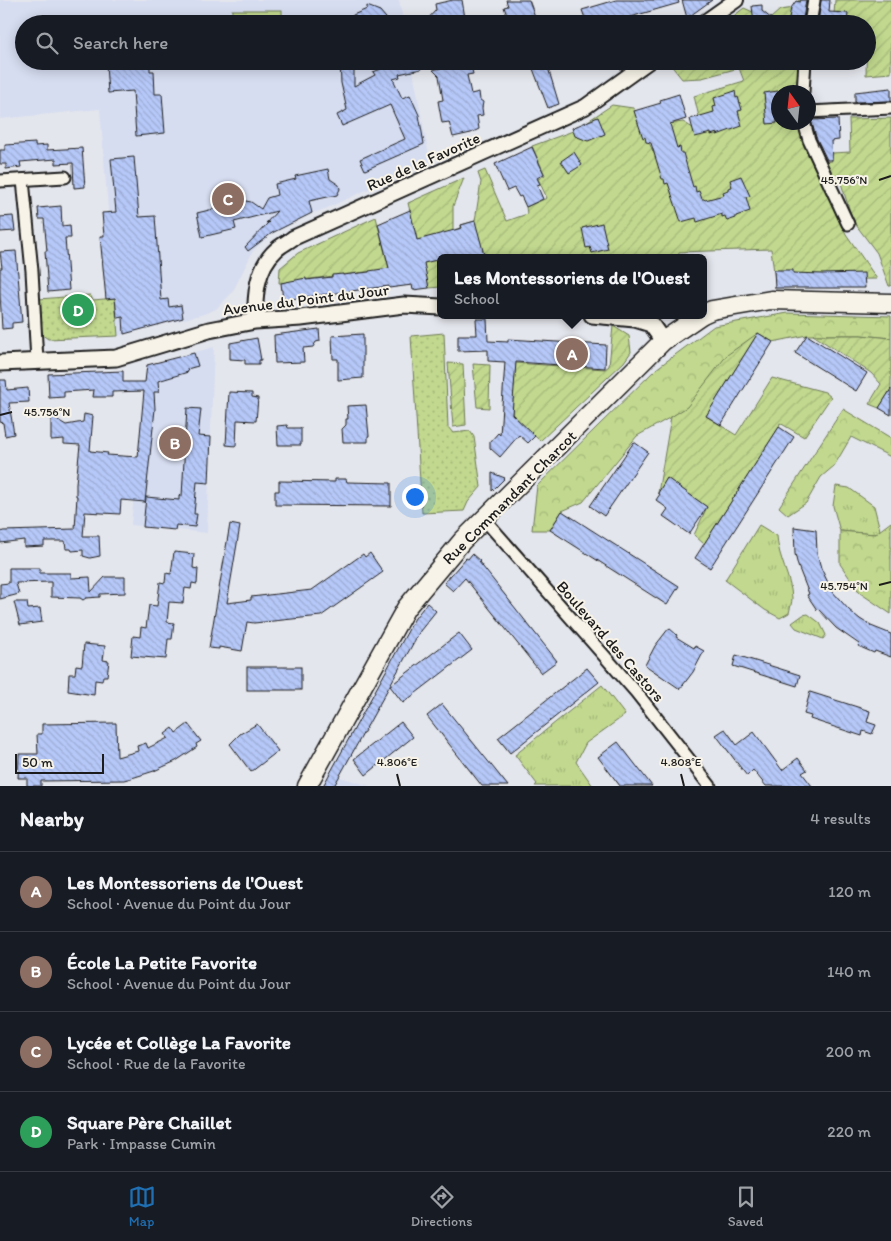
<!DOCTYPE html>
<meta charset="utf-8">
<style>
:root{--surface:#171b24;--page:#20242c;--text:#f1f3f6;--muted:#9ea1a6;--line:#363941;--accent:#1f6fb2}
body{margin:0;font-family:Itim,sans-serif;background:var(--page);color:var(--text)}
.compass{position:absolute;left:771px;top:85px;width:45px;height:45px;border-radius:50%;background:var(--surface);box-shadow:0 2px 12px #0003;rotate:345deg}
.scale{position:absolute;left:15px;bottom:12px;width:89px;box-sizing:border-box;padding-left:5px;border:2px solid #1c1c1c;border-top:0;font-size:14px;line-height:18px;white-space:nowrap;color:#1c1c1c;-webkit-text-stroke:4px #f7f3e8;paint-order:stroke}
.you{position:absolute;left:414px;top:496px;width:18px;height:18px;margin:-12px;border:4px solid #fff;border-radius:50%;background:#1a73e8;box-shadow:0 0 0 8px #1a73e833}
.badge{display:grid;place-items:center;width:32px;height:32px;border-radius:50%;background:var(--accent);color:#fff;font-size:16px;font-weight:700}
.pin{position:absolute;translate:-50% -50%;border:2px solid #fff;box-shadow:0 1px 5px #0006}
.popup{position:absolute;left:437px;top:254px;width:270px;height:65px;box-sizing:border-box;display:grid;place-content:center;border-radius:8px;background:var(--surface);filter:drop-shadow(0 1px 4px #0005);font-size:16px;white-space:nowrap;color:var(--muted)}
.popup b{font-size:19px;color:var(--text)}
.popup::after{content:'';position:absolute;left:50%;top:100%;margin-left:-10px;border:10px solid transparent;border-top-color:var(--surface)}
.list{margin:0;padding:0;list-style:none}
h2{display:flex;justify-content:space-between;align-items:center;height:65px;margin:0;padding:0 20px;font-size:21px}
h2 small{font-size:16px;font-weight:400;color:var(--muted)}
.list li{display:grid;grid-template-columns:32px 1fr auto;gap:15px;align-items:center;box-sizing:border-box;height:80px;padding:0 20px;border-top:1px solid var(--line)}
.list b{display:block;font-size:19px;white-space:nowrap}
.list p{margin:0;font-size:16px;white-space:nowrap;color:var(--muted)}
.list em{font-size:16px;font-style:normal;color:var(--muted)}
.icon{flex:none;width:28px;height:28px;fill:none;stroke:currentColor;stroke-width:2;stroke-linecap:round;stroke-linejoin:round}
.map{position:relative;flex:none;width:891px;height:786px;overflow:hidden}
.search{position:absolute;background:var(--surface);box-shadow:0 2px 12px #0003;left:15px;right:15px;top:15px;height:55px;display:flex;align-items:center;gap:12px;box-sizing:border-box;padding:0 18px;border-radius:28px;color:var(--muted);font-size:19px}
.sheet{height:385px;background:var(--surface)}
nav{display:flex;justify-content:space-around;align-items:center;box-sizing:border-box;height:70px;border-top:1px solid var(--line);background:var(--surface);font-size:14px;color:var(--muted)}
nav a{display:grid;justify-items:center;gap:2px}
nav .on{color:var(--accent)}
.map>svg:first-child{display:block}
</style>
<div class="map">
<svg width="891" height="786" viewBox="0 0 891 786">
<defs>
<pattern id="grass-tufts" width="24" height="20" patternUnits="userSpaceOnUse" patternTransform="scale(1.25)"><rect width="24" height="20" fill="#c1d88e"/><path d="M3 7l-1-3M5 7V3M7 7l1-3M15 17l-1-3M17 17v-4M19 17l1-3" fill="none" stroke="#a5b97a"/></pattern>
<pattern id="forest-crowns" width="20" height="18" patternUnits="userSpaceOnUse" patternTransform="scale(1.25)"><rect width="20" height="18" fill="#c1d88e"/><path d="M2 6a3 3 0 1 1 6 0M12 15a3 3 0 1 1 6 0" fill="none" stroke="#a5b97a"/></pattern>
<pattern id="park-dots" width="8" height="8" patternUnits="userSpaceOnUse" patternTransform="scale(1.25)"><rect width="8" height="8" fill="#c1d88e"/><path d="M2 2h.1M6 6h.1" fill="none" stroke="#a5b97a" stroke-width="1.8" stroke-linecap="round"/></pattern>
<pattern id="garden-furrows" width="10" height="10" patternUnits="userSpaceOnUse" patternTransform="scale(1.25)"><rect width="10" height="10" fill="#c1d88e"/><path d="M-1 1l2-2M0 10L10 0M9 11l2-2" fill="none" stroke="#a5b97a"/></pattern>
<pattern id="building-back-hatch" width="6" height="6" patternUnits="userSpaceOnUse" patternTransform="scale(1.25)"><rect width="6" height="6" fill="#b6c8f8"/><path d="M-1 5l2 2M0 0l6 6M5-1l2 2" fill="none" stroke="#9cabd4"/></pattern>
</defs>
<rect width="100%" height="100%" fill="#e4e6ed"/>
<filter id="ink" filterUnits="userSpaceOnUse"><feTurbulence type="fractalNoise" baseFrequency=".02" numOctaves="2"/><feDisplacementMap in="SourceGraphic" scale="10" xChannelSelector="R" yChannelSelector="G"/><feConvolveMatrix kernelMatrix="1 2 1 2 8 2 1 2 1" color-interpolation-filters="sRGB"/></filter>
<g filter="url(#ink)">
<g fill="#d6ddf0">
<polygon points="0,0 399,0 404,24 24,24 24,61 411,61 430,161 325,209 304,216 270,235 253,251 232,293 216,309 204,314 118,336 100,109 0,119"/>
<polygon points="214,347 207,533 131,525 147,365"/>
<polygon points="330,774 370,786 330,786"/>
</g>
<g fill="url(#grass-tufts)" stroke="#6e7a55">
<polygon points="836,486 849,488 874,506 880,530 875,534 840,531 833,506"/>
<path d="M759,525L777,536C778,558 791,577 792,598C792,603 790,608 789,613L780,618L765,610L725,580Z"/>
<polygon points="808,614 820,623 826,635 823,639 796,628 792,623 803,615"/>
<polygon points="602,685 625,715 586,743 576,762 593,786 535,786 537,784 515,755"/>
</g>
<g fill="url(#forest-crowns)" stroke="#6e7a55">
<polygon points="788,313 891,316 891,338 861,335 807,335 773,342 758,333 687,408 637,436 583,502 562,511 550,530 532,530 537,486 656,369 714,326"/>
<polygon points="843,409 891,438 891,457 851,437 834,466 821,477 806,503 788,515 779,507"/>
<polygon points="891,522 891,614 860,593 840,564 840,531 875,534"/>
</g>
<g fill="url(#park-dots)" stroke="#6e7a55">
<polygon points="90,295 93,300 115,298 118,336 48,339 41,334 39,299"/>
<polygon points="444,333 448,427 453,433 470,431 474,437 481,487 468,502 464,511 422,513 411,336"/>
</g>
<g fill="url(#garden-furrows)" stroke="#6e7a55">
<polygon points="799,0 814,0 810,24 723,24 744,8 753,12 756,18 771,18 780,10 794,8"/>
<polygon points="835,0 891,0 891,73 866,75 867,24 828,24 834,15"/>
<polygon points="675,61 805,61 803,92 778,92 778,122 799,123 802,138 846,234 877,279 775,280 771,249 679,252 678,258 441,258 441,287 429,288 408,203 464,178 453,206 453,230 461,228 461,225 475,221 481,182 478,173 485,170 507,221 527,214 526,207 547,198 538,179 545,175 532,146 573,131 612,105 633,108 683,216 669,124 683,122 693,128 699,117 694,96 744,81 739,68 702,78 682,79 670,64"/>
<polygon points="891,118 891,286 889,286 877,253 853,221 841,183 835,182 826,162 832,161 832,153 850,152 849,119"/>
<polygon points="376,217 389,269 279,283 280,268 298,253"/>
<polygon points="613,326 629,336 631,352 624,362 540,441 512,414 515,363 605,369 609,366"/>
<polygon points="758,333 706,416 736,435 772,378 825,392 831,397 804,437 780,423 779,427 704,544 694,535 707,507 667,478 658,493 671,417 687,407 727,355"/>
<polygon points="813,335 861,335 891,338 891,389 879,408 869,404 881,384 871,373"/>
<polygon points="448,363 463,364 466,425 453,427"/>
<polygon points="473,364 490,365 489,408 477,407"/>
</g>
<rect fill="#c1d88e" stroke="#6e7a55" x="232" y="10" width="50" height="14"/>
<g fill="url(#building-back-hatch)" stroke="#1c1c1c">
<polygon points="453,0 462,0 466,24 423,24 436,10 435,4"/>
<polygon points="506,0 529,0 537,22 532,24 510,24 504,7 508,6"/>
<polygon points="616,0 678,0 679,3 606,24 587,24 582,10"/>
<polygon points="682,0 712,0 687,18"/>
<polygon points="801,0 806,0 803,19 789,18 791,8 796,1 800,2"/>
<polygon points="821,0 830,0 829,12 848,13 847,24 828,22 828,24 818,24"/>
<polygon points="762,5 762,11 778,24 754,24 752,6"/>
<polygon points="367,6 380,11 391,24 345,24 353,15 367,9"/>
<polygon points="340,61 354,61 354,86 375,75 373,72 381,69 380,61 419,61 421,69 399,74 400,77 393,79 402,98 410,95 419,115 424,144 365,170 360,159 405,139 390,105 342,126 337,115 347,110 341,83"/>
<polygon points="440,61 470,61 480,68 472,70 473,74 467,75 471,94 479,92 480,100 483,102 482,108 483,115 477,116 479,129 471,133 453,137 449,122 442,123 438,101 443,100 439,76 433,70 441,68"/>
<polygon points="530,61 546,61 559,104 548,108"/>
<polygon points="150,62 150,71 154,71 155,94 162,94 165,133 136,136 133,91 108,93 106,65"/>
<polygon points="891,88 891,101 855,102 855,92"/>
<polygon points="735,91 736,98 738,97 742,110 738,111 742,126 717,135 717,133 711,135 711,133 695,137 690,119 714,112 713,107 716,106 714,98"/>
<polygon points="778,91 778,101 775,101 777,123 767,124 764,93"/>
<polygon points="679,94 686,119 670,124 677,148 680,147 681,153 683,153 693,187 695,186 696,192 699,191 702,199 704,199 705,200 724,195 723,192 728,190 728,188 732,187 730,180 741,176 750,196 746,197 750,211 736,216 736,218 727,221 725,216 722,217 722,214 697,222 696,218 681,222 668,183 665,184 664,179 662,179 651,143 646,142 645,137 643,138 634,111 661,103 660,100"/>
<polygon points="598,117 605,134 588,141 575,136 572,128"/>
<polygon points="838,119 839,140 831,141 832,160 827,160 816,137 811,120"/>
<polygon points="35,143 35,146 47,145 47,150 82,148 85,187 74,188 73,163 56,164 56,159 20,162 21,167 6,169 6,164 0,164 0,150 5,150 5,145"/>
<polygon points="532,147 544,174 537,178 540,184 537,185 543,199 526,207 521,196 519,197 514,188 507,191 495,164"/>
<polygon points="574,152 582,165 569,173 561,161"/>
<polygon points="134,157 139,217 155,216 161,300 168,299 169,307 181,305 183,318 124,334 123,317 117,318 115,298 106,299 100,236 104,236 102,213 116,212 111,159"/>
<polygon points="328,169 330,179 339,185 340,189 337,195 309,201 312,213 272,233 248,251 245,247 269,222 266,223 277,211 234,222 236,229 202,237 197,213 246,201 251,202 261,209 267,198 277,195 275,184 296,179 295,176"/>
<polygon points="61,206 62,226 70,225 71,238 65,238 69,290 48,292 45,251 47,251 44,219 39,219 38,208"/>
<polygon points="410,210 417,240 462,228 461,225 475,221 485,258 441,258 441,259 424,263 429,288 413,290 412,285 389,288 389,286 283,300 281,283 306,278 306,280 332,277 332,275 343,274 343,275 369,272 369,271 389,268 378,224"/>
<polygon points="13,216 15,231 0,232 0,217"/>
<polygon points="602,223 608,249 592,253 590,247 586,248 582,228"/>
<polygon points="16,251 22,322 12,323 12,328 2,329 0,294 0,268 2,268 0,252"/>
<polygon points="774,270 793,270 793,273 822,274 864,273 865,288 775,288"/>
<polygon points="476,319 487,319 488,341 508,342 508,339 606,345 605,368 516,362 512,414 535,436 528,443 519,435 500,457 490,448 490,442 498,433 500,435 505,362 488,361 488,350 458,351 458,335 477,335"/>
<polygon points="319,329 320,341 316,342 313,347 303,348 304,362 275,363 274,335"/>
<polygon points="758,333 773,342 721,425 706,416"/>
<polygon points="363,334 363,378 338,380 338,359 333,359 332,336"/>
<polygon points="807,335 867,373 856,391 795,353"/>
<polygon points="257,338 261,360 259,360 259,364 245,364 245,360 230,359 230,343"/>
<polygon points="194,353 198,366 187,369 188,372 158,381 159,392 154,392 155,409 145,502 121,500 120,514 85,512 83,536 99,536 100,556 90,558 83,556 83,550 72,551 71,549 66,549 65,541 44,541 44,546 24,547 24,540 0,543 0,533 3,531 75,529 77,496 76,496 76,483 80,445 64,444 64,439 51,440 51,416 66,425 83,422 84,414 93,416 90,451 108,453 107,455 138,457 144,391 112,392 112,397 93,397 94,390 64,392 64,397 49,398 48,374 123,371 123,382 145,382 147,365"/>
<polygon points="0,380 6,380 7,390 28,388 29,402 9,403 14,434 5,436 3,423 0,422"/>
<polygon points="891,389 891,415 879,408"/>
<polygon points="229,392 252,393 252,397 258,398 256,421 237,420 236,446 226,445"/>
<polygon points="366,405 369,436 368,436 368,442 343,442 342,429 346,425 346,419 348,419 347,406"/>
<polygon points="187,408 201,409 198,436 211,437 209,483 197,482 194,514 197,514 195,527 176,525 175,530 143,527 146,497 179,500 179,495 182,496"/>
<polygon points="287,425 288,428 301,428 301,445 278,445 277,426"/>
<polygon points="779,427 794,437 710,568 695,558"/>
<polygon points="634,442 648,452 604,516 590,506"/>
<polygon points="492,473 505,478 492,491"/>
<polygon points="667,478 707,507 689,534 663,516 668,509 656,500 660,494 658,493"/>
<polygon points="335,479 346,479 347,482 391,483 391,506 275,505 275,491 279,491 279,481 335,482"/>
<polygon points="562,511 679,586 667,605 550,530"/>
<polygon points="230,524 240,526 227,603 251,600 251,597 312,590 363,554 365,557 370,553 383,572 321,616 254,623 247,622 242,651 219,647 219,649 209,648"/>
<polygon points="794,527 816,530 817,553 821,568 832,591 849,610 860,619 871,626 891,634 891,657 875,651 874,653 858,646 859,644 836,628 818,609 817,610 807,595 809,594 798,566 795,554"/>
<polygon points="174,552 194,554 193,568 198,569 197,584 192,583 191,589 185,588 183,603 169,602 167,622 174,623 172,639 168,639 166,659 131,656 133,636 140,637 141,627 146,628 149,605 157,606 160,582 165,583 166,573 171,574"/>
<polygon points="472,554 480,561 479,562 557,661 541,673 465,578 453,591 444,583 466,558 468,559"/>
<polygon points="9,568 40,568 40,573 71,573 71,578 90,577 91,592 105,577 125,577 125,593 100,594 100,597 86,598 83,600 80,598 51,597 51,582 16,583 19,594 0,599 0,584 9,583"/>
<polygon points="14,602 27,602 28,609 40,608 42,622 20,625"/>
<polygon points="427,603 436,611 420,631 334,786 323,786 415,618"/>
<polygon points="669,628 677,635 676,637 694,648 695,646 704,651 693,672 680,689 645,665 655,646"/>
<polygon points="459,633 472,650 403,703 390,686"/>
<polygon points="84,644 105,646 103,660 109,661 107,676 103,676 102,681 95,680 94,695 68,691 69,674 75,674 76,665 82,666"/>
<polygon points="736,655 800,675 797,686 733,666"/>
<rect x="247" y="667" width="54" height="23"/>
<polygon points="587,668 599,682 510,753 498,738"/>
<polygon points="810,692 870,711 867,722 876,725 872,734 863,731 862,736 810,719 811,716 804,714"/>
<polygon points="442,704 463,730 508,786 482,786 427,716"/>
<polygon points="401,722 413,737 366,775 354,759"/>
<polygon points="116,723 117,757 138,751 137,746 146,743 148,748 168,738 165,734 173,728 176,733 188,724 201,741 196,744 197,747 176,761 154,771 135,777 124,780 41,781 41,786 27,786 27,778 18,778 19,754 38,754 37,734 42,734 42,724"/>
<polygon points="257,724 278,751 251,772 230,744 240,734"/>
<polygon points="725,729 737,745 754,732 782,770 798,758 807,770 802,773 812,786 766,786 753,770 747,776 716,735"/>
<polygon points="618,742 652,786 620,786 598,757"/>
</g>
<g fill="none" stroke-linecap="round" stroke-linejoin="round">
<defs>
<g id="minor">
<polyline points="810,24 814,0"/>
<polyline points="803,92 805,61"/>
<polyline points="808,112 891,108"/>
<polyline points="804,122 809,140 848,224"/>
<polyline points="23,180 32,271 37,361"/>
<polyline points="0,181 65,177"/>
<polyline points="484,519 636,692 710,786"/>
</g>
<g id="tertiary">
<polyline points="702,24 736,0"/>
<path d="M255,321C255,296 256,268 276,250C281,245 288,242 293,238L585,107L649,61"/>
</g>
<g id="secondary">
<polyline points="592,315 635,319 651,324 663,341"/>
<polyline points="0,363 116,358 209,330 255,321 301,318 404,305 441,307"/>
</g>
<g id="primary">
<polyline points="703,314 712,310 771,300 891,303"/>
<polyline points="307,786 406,608 462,541 663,341 701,315"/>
</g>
</defs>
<use href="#minor" stroke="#1c1c1c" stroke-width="15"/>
<use href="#tertiary" stroke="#1c1c1c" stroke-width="18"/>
<use href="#secondary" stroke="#1c1c1c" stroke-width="19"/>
<use href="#primary" stroke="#1c1c1c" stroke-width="21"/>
<use href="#minor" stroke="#f7f3e8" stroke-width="11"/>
<use href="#tertiary" stroke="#f7f3e8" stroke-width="14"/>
<use href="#secondary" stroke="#f7f3e8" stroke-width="15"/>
<use href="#primary" stroke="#f7f3e8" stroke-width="18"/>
</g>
</g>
<path fill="none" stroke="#1c1c1c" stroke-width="2" d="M879,180L891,176M0,415L12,412M879,585L891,582M397,774L400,786M681,774L684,786"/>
<g text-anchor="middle" stroke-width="4" stroke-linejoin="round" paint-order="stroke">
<g font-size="16" fill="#1c1c1c" stroke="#f7f3e8">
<text transform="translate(423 161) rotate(-24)" y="6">Rue de la Favorite</text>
<text transform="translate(306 299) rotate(-7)" y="6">Avenue du Point du Jour</text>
<text transform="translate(509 497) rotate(-45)" y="6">Rue Commandant Charcot</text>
<text transform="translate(611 641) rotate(49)" y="6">Boulevard des Castors</text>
</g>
</g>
<g font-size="12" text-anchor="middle" fill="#1c1c1c" stroke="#f7f3e8" stroke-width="4" stroke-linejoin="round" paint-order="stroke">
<text x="844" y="184">45.756°N</text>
<text x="47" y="416">45.756°N</text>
<text x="844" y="590">45.754°N</text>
<text x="397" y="766">4.806°E</text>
<text x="681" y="766">4.808°E</text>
</g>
</svg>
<svg class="compass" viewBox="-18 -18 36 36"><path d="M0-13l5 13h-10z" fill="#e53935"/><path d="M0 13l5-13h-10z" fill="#9ea1a6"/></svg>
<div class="scale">50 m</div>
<div class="you"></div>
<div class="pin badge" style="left:572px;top:354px;background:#8d6e63">A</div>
<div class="popup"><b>Les Montessoriens de l'Ouest</b>School</div>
<div class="pin badge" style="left:175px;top:443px;background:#8d6e63">B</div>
<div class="pin badge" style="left:228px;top:199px;background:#8d6e63">C</div>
<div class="pin badge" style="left:78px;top:310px;background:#2e9e5b">D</div>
<div class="search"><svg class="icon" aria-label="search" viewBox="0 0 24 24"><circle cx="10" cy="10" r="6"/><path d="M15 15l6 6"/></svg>Search here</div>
</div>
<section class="sheet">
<h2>Nearby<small>4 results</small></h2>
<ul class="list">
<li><span class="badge" style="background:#8d6e63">A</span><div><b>Les Montessoriens de l'Ouest</b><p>School · Avenue du Point du Jour</p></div><em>120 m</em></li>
<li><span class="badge" style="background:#8d6e63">B</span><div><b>École La Petite Favorite</b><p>School · Avenue du Point du Jour</p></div><em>140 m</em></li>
<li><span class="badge" style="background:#8d6e63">C</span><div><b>Lycée et Collège La Favorite</b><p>School · Rue de la Favorite</p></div><em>200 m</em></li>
<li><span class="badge" style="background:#2e9e5b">D</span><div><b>Square Père Chaillet</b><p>Park · Impasse Cumin</p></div><em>220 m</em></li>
</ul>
</section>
<nav>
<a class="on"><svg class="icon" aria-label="map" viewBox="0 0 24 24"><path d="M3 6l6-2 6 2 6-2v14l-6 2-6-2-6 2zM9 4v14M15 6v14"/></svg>Map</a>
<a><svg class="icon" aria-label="directions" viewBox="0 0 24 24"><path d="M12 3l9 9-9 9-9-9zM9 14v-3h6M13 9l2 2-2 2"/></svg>Directions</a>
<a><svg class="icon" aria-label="saved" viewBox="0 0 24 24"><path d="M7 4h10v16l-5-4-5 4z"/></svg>Saved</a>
</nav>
